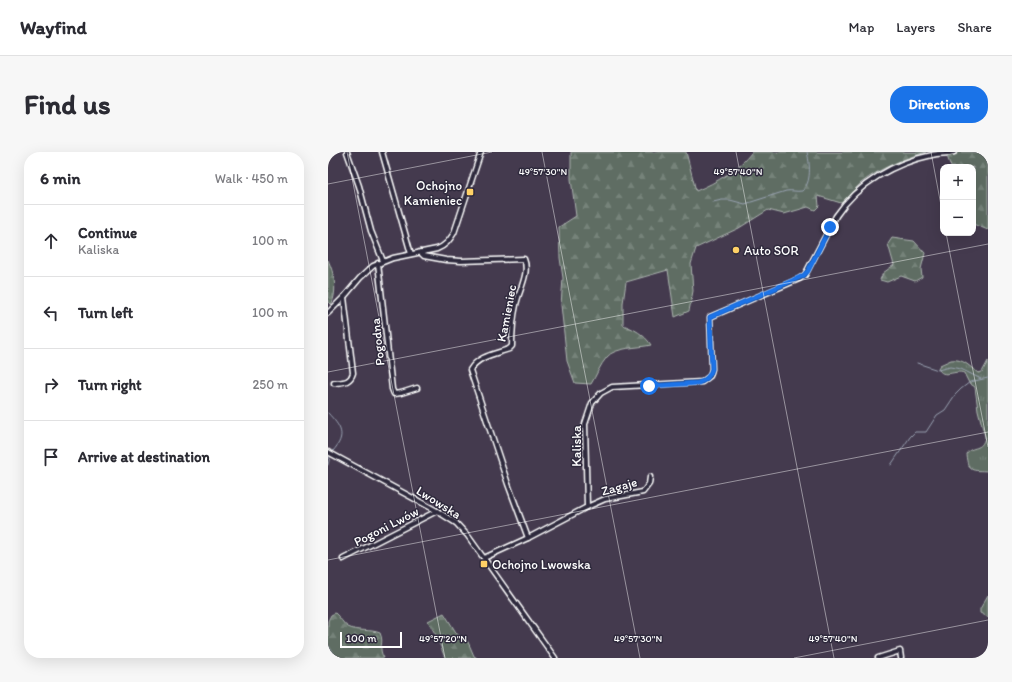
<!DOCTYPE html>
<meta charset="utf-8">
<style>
:root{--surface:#fff;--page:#f7f7f7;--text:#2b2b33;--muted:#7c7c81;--line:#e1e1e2;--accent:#1a73e8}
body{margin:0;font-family:Itim,sans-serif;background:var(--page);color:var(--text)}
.controls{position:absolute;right:12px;top:12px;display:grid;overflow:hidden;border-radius:8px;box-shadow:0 4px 16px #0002}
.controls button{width:36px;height:36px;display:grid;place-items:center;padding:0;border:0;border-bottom:1px solid var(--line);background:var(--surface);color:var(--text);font:20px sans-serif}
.scale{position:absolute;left:12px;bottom:10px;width:62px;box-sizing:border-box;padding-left:4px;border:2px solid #fff;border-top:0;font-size:11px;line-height:14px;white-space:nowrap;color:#fff;-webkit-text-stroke:3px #2f2a3d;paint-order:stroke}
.stop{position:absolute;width:12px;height:12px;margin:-9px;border:3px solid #1a73e8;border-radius:50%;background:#fff}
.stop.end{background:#1a73e8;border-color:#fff;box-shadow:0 1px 4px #0008}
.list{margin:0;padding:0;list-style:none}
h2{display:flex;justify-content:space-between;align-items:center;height:52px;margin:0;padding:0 16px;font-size:17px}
h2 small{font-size:13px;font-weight:400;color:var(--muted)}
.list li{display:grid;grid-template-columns:26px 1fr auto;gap:12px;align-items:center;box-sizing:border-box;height:72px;padding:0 16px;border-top:1px solid var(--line)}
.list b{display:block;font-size:15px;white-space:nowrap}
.list p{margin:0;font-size:13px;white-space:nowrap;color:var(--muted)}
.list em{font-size:13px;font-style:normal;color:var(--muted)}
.icon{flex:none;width:22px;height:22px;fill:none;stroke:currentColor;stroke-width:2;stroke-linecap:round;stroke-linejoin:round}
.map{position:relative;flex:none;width:660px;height:506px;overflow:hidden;border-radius:16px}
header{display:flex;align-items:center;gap:24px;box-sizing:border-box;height:56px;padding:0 20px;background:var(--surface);border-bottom:1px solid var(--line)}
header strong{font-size:19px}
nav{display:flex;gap:22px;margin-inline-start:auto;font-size:14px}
.intro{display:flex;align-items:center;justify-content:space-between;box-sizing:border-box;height:96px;padding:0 24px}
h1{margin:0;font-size:28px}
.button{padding:10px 18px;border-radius:16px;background:var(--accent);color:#fff;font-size:14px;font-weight:700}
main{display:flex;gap:24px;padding:0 24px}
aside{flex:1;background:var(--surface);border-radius:16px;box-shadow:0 4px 16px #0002}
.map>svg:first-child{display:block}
</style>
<header>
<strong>Wayfind</strong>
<nav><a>Map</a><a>Layers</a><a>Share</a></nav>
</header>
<div class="intro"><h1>Find us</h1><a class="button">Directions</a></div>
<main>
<aside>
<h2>6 min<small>Walk · 450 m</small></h2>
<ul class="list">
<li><svg class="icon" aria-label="ahead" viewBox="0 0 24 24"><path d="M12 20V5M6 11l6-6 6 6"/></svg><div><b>Continue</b><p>Kaliska</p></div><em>100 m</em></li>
<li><svg class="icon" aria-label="left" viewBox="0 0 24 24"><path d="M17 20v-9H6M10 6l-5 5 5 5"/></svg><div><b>Turn left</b></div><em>100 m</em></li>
<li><svg class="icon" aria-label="right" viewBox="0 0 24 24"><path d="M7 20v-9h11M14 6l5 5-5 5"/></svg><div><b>Turn right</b></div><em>250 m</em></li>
<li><svg class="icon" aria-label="arrive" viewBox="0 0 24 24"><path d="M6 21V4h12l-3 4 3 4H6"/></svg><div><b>Arrive at destination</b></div></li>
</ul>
</aside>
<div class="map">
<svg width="660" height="506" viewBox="0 0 660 506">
<defs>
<pattern id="grass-tufts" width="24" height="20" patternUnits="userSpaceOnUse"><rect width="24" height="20" fill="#5e6d63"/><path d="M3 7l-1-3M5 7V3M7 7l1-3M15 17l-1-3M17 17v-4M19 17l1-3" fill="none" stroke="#76837a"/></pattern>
<pattern id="forest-firs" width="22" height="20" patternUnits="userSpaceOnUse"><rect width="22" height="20" fill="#5e6d63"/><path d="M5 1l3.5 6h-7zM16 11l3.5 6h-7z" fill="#76837a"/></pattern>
</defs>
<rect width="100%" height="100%" fill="#443a4e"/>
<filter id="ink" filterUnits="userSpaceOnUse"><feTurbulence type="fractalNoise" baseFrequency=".025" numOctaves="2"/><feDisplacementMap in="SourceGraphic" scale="8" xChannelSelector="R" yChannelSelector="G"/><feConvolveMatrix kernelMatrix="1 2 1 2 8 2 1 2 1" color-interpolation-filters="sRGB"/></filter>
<g filter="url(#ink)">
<g fill="url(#grass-tufts)" stroke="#aeb6b1">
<path d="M623,208C635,206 642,215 650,221L654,220L660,209V319C644,318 640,321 638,302C644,293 654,300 657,285L650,258L647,235L641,231L636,221C627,217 615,228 610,216L612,213Z"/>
<polygon points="660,443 660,465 652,461 652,457"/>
</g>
<g fill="url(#forest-firs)" stroke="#aeb6b1">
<path d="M243,0H358L368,39C389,30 410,18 424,0H598C575,7 552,16 533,31C526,38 520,45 513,51L490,44L491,54L487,58L480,55L456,62L440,58L411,76L368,96L363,112L365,139L361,159L347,165L340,118L298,130L295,151V173C306,177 316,182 323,193C311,196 287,195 279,205C272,213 268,224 263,232L247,231L239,209L233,153L235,126L232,106L231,75L248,64L243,27Z"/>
<polygon points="630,0 660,0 660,78 645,72 645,15 623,15 619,4"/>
<polygon points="564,86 586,89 597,101 593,117 594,125 587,129 573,124 559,130 552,128 555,121 566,113 560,92"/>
<path d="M0,108C6,121 10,139 3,153L0,150Z"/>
<path d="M7,461C12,465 15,472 20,475C30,480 43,477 52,481C57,492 49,495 56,506H0V469L3,463Z"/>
<polygon points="116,461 129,482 140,490 146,504 149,506 117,506 109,485 100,469"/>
</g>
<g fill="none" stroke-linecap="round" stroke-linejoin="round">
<g stroke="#9aa3b3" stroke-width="1">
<path d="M385,50L394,48H402L417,52L458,39C464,38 468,40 474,39C484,31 482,11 479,0"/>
<polyline points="589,211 610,218 622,215 633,217 653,227"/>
<path d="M0,261C13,275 19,283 5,299"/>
<polyline points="0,313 2,304"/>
<polyline points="563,313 582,285 587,280 598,280 609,263 617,258 627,243 633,237 642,230 660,226"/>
<polyline points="0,493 9,506"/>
</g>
<defs>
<g id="minor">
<polyline points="19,0 31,34 43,79 55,109"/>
<polyline points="54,0 83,102"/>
<path d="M92,100L96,104L118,108L133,109L196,107C202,121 191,138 188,153C185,166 184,180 184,194L181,197C167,202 150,204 142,218L180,332L200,386"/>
<polyline points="50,111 64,237 66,242 73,241 89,236"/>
<path d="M0,161L16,145L32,126L45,114L65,106L109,97C117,94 121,89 126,81L153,0"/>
<path d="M6,231C15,230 22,231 25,221L16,145"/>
<polyline points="0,300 109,359 128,371 140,384 227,506"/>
<polyline points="259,355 277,347 315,340 321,332 322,325"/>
<path d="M156,406L200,386L259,355L257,272L264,251L273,241L284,235L374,230L382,224L384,217L382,165L471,127L477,123L508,64C530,31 566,11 604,3C611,1 618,2 626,0"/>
<polyline points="15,407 109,359"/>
<polyline points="550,506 572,499 573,506"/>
</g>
</defs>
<use href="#minor" stroke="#fff" stroke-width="7"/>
<use href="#minor" stroke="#2f2a3d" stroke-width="4"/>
</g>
</g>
<g fill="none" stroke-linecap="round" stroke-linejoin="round" filter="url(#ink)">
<path stroke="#1a73e8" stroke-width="5" d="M321,234L370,231C377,229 382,225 384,217L382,165L475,124L480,119L502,75"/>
</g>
<path fill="none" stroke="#fff" stroke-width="1" stroke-opacity="0.45" d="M19,0L117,506M214,0L312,506M408,0L506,506M603,0L615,64M0,32L164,0M618,81L660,295M0,220L660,92M0,408L660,280M466,506L660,468"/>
<g fill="#ffd166" stroke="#2f2a3d" stroke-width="1.5">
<rect x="138" y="36" width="8" height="8" rx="2"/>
<circle cx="408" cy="98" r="4"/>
<rect x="152" y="408" width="8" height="8" rx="2"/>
</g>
<g text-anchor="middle" stroke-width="3" stroke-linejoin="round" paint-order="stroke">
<g font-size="13" fill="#fff" stroke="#2f2a3d" text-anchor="start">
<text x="134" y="38" text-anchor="end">Ochojno<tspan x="134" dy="15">Kamieniec</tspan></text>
<text x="416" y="103">Auto SOR</text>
<text x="164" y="417">Ochojno Lwowska</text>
</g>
<g font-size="13" fill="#fff" stroke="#2f2a3d">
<text transform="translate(178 161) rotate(-79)" y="5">Kamieniec</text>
<text transform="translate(49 190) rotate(-96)" y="5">Pogodna</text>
<text transform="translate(248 294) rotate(-90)" y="5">Kaliska</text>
<text transform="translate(291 334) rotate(-16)" y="5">Zagaje</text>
<text transform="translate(111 350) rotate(32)" y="5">Lwowska</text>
<text transform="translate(58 374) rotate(-27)" y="5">Pogoni Lwów</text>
</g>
</g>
<g font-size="10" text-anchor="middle" fill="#fff" stroke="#2f2a3d" stroke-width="3" stroke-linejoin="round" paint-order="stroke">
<text x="215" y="23">49°57'30"N</text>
<text x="410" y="23">49°57'40"N</text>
<text x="115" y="490">49°57'20"N</text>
<text x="310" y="490">49°57'30"N</text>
<text x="505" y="490">49°57'40"N</text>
</g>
</svg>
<div class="controls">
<button>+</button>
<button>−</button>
</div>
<div class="scale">100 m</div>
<div class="stop" style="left:321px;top:234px"></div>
<div class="stop end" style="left:502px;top:75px"></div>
</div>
</main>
